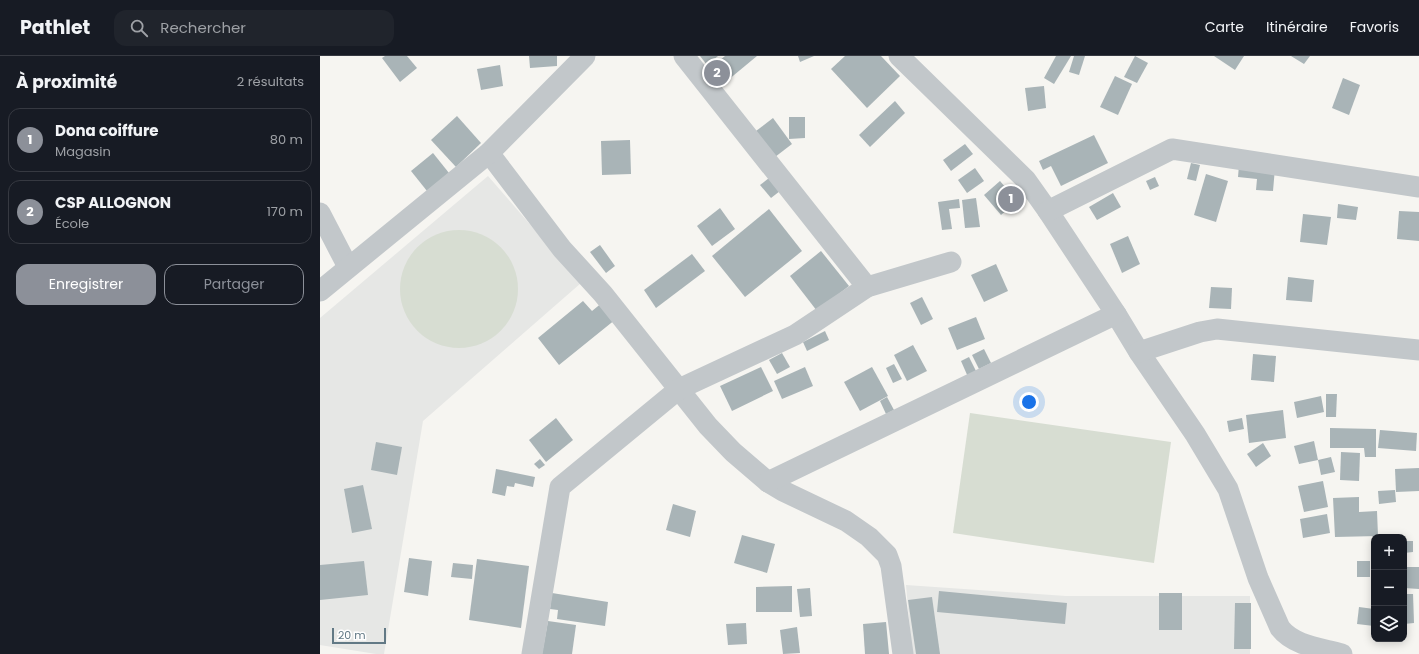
<!DOCTYPE html>
<html lang="fr">
<meta charset="utf-8">
<style>
:root{--surface:#171b24;--page:#20242c;--text:#f1f3f6;--muted:#9ea1a6;--line:#363941;--accent:#8c9099}
body{margin:0;font-family:Poppins,sans-serif;background:var(--page);color:var(--text)}
.controls{position:absolute;right:12px;bottom:12px;display:grid;overflow:hidden;border-radius:8px;box-shadow:0 2px 10px #0003}
.controls button{width:36px;height:36px;display:grid;place-items:center;padding:0;border:0;border-bottom:1px solid var(--line);background:var(--surface);color:var(--text);font:20px sans-serif}
.scale{position:absolute;left:12px;bottom:10px;width:54px;box-sizing:border-box;padding-left:4px;border:2px solid #627985;border-top:0;font-size:11px;line-height:14px;white-space:nowrap;color:#627985;-webkit-text-stroke:3px #fff;paint-order:stroke}
.you{position:absolute;left:709px;top:346px;width:14px;height:14px;margin:-10px;border:3px solid #fff;border-radius:50%;background:#1a73e8;box-shadow:0 0 0 6px #1a73e833}
.badge{display:grid;place-items:center;width:26px;height:26px;border-radius:50%;background:var(--accent);color:#fff;font-size:13px;font-weight:700}
.pin{position:absolute;translate:-50% -50%;border:2px solid #fff;box-shadow:0 1px 4px #0006}
.list{margin:0;padding:0;list-style:none}
h2{display:flex;justify-content:space-between;align-items:center;height:52px;margin:0;padding:0 16px;font-size:17px}
h2 small{font-size:13px;font-weight:400;color:var(--muted)}
.list li{display:grid;grid-template-columns:26px 1fr auto;gap:12px;align-items:center;box-sizing:border-box;height:64px;margin:0 8px 8px;padding:0 8px;border:1px solid var(--line);border-radius:12px}
.list b{display:block;font-size:15px;white-space:nowrap}
.list p{margin:0;font-size:13px;white-space:nowrap;color:var(--muted)}
.list em{font-size:13px;font-style:normal;color:var(--muted)}
.actions{display:flex;gap:8px;padding:12px 16px}
.actions a{flex:1;padding:9px 0;border:1px solid var(--accent);border-radius:12px;text-align:center;font-size:14px;color:var(--accent)}
.actions .main{background:var(--accent);color:#fff}
.icon{flex:none;width:22px;height:22px;fill:none;stroke:currentColor;stroke-width:2;stroke-linecap:round;stroke-linejoin:round}
.map{position:relative;flex:none;width:1099px;height:598px;overflow:hidden}
header{display:flex;align-items:center;gap:24px;box-sizing:border-box;height:56px;padding:0 20px;background:var(--surface);border-bottom:1px solid var(--line)}
header strong{font-size:19px}
nav{display:flex;gap:22px;margin-inline-start:auto;font-size:14px}
.search{width:280px;height:36px;background:var(--page);display:flex;align-items:center;gap:10px;box-sizing:border-box;padding:0 14px;border-radius:12px;color:var(--muted);font-size:15px}
main{display:flex}
aside{flex:1;background:var(--surface)}
.map>svg:first-child{display:block}
</style>
<header>
<strong>Pathlet</strong>
<div class="search"><svg class="icon" aria-label="search" viewBox="0 0 24 24"><circle cx="10" cy="10" r="6"/><path d="M15 15l6 6"/></svg>Rechercher</div>
<nav><a>Carte</a><a>Itinéraire</a><a>Favoris</a></nav>
</header>
<main>
<aside>
<h2>À proximité<small>2 résultats</small></h2>
<ul class="list">
<li><span class="badge">1</span><div><b>Dona coiffure</b><p>Magasin</p></div><em>80 m</em></li>
<li><span class="badge">2</span><div><b>CSP ALLOGNON</b><p>École</p></div><em>170 m</em></li>
</ul>
<div class="actions"><a class="main">Enregistrer</a><a>Partager</a></div>
</aside>
<div class="map">
<svg width="1099" height="598" viewBox="0 0 1099 598">
<rect width="100%" height="100%" fill="#f6f5f1"/>
<g fill="#e6e7e5">
<polygon points="168,120 261,227 103,365 64,598 56,598 0,589 0,262"/>
<polygon points="586,529 746,540 930,540 930,598 592,598"/>
</g>
<g fill="#d7ddd2">
<circle cx="139" cy="233" r="59"/>
<polygon points="650,357 851,386 834,507 633,477"/>
</g>
<g fill="#a9b4b7">
<polygon points="65,0 87,0 97,12 80,26 62,2"/>
<polygon points="209,0 237,0 237,10 210,12"/>
<polygon points="380,0 398,0 387,9"/>
<polygon points="405,0 437,0 402,29 389,13"/>
<polygon points="478,0 494,0 480,6"/>
<polygon points="525,0 561,0 580,20 547,52 511,13"/>
<polygon points="736,0 751,0 734,28 724,22"/>
<polygon points="754,0 765,0 759,19 749,16"/>
<polygon points="815,0 828,7 817,27 804,21"/>
<polygon points="894,0 924,0 915,14"/>
<polygon points="971,0 990,0 984,8"/>
<polygon points="180,9 183,30 161,34 157,13"/>
<polygon points="795,20 812,28 798,59 780,51"/>
<polygon points="1023,22 1040,29 1029,59 1012,52"/>
<polygon points="724,30 726,52 708,55 705,32"/>
<polygon points="575,45 585,57 550,91 539,79"/>
<polygon points="137,60 161,87 136,111 111,84"/>
<polygon points="469,61 485,61 485,82 469,83"/>
<polygon points="453,62 472,88 455,101 436,75"/>
<polygon points="774,79 788,107 741,130 731,110 723,114 719,105"/>
<polygon points="310,84 311,118 282,119 281,85"/>
<polygon points="645,88 653,98 631,115 623,104"/>
<polygon points="113,97 129,117 107,135 91,115"/>
<polygon points="871,107 880,109 876,125 867,123"/>
<polygon points="919,109 955,112 953,135 936,134 937,123 918,121"/>
<polygon points="655,112 664,125 647,137 638,124"/>
<polygon points="886,118 908,125 896,166 874,159"/>
<polygon points="835,121 839,130 830,134 826,125"/>
<polygon points="449,122 460,135 451,142 440,129"/>
<polygon points="680,125 697,145 681,159 664,139"/>
<polygon points="793,137 801,151 777,164 769,151"/>
<polygon points="656,142 660,171 645,172 642,144"/>
<polygon points="639,143 640,152 629,153 632,173 622,174 618,146"/>
<polygon points="1018,148 1038,151 1036,164 1017,162"/>
<polygon points="400,152 415,173 392,190 377,170"/>
<polygon points="449,153 482,195 425,241 392,200"/>
<polygon points="1079,155 1099,156 1099,185 1077,183"/>
<polygon points="983,158 1011,161 1007,189 980,186"/>
<polygon points="808,180 820,208 802,217 790,188"/>
<polygon points="280,189 295,210 286,217 270,196"/>
<polygon points="501,195 529,230 497,255 470,220"/>
<polygon points="372,198 385,215 336,252 324,234"/>
<polygon points="676,208 688,235 664,246 651,219"/>
<polygon points="968,221 994,224 992,246 966,244"/>
<polygon points="891,231 912,232 911,253 889,252"/>
<polygon points="602,241 613,263 601,269 590,247"/>
<polygon points="263,245 272,255 283,246 296,263 239,309 218,282"/>
<polygon points="656,261 665,283 637,294 628,272"/>
<polygon points="505,275 509,284 487,295 483,286"/>
<polygon points="593,289 607,315 587,325 574,299"/>
<polygon points="664,293 671,307 659,313 652,299"/>
<polygon points="462,297 470,311 457,318 449,304"/>
<polygon points="933,298 956,300 954,326 931,324"/>
<polygon points="649,301 657,317 648,321 641,305"/>
<polygon points="574,308 582,323 573,327 566,312"/>
<polygon points="441,311 453,335 412,355 400,330"/>
<polygon points="485,311 493,330 462,343 454,325"/>
<polygon points="552,311 568,340 540,355 524,326"/>
<polygon points="1006,338 1017,338 1016,361 1006,361"/>
<polygon points="1001,340 1004,356 977,362 974,346"/>
<polygon points="567,341 574,354 566,358 560,345"/>
<polygon points="963,354 966,382 929,387 926,359"/>
<polygon points="236,362 253,384 226,406 209,384"/>
<polygon points="922,362 924,373 909,376 907,365"/>
<polygon points="1010,372 1056,373 1056,401 1045,401 1044,392 1010,392"/>
<polygon points="1060,374 1097,377 1096,395 1058,392"/>
<polygon points="994,385 998,404 979,408 974,390"/>
<polygon points="56,386 82,391 77,419 51,414"/>
<polygon points="943,387 951,400 936,411 927,398"/>
<polygon points="1021,396 1040,397 1039,425 1020,424"/>
<polygon points="1011,401 1015,416 1001,419 998,404"/>
<polygon points="220,403 225,409 219,413 214,408"/>
<polygon points="1099,412 1099,435 1076,436 1075,413"/>
<polygon points="176,413 215,421 213,431 195,427 194,431 187,430 185,440 172,437"/>
<polygon points="1003,425 1008,451 984,456 978,430"/>
<polygon points="43,429 52,473 32,477 24,433"/>
<polygon points="1075,434 1076,446 1059,448 1058,435"/>
<polygon points="1039,441 1039,456 1057,455 1058,480 1015,481 1013,442"/>
<polygon points="353,448 376,455 370,481 346,474"/>
<polygon points="1007,458 1010,477 983,482 980,463"/>
<polygon points="422,479 455,488 447,517 414,507"/>
<polygon points="1084,485 1093,485 1093,496 1084,497"/>
<polygon points="89,502 112,505 108,540 84,536"/>
<polygon points="157,503 209,510 201,572 149,564"/>
<polygon points="44,505 48,539 0,544 0,509"/>
<rect x="1037" y="505" width="13" height="16"/>
<polygon points="133,507 153,509 152,523 131,521"/>
<polygon points="1084,511 1099,511 1099,533 1084,532"/>
<polygon points="472,530 472,556 436,556 436,531"/>
<polygon points="490,532 492,560 480,561 477,533"/>
<polygon points="619,535 747,547 745,568 617,556"/>
<polygon points="232,537 288,546 285,570 237,563 238,554 230,553"/>
<rect x="839" y="537" width="23" height="37"/>
<polygon points="1084,538 1093,538 1094,567 1084,568"/>
<polygon points="612,541 620,598 596,598 588,544"/>
<polygon points="915,547 931,547 931,593 914,593"/>
<polygon points="1039,551 1054,553 1054,570 1037,568"/>
<polygon points="228,565 256,569 252,598 222,598"/>
<polygon points="566,566 569,598 545,598 543,568"/>
<polygon points="426,567 427,588 408,589 406,568"/>
<polygon points="477,571 480,597 463,598 460,574"/>
</g>
<g fill="none" stroke-linecap="round" stroke-linejoin="round">
<g stroke="#c2c7ca" stroke-width="21">
<polyline points="364,0 547,231"/>
<path d="M579,0L706,124L728,155L796,258L819,296L875,378L908,433L938,522L960,572C974,590 1001,592 1022,598"/>
<polyline points="169,97 242,193 283,238 388,370 413,396 448,426 463,435 526,465 549,481 567,499 571,510 583,598"/>
<polyline points="728,155 852,93 1099,131"/>
<polyline points="0,157 28,211"/>
<polyline points="0,235 169,97 265,0"/>
<polyline points="819,296 880,276 897,273 1099,294"/>
<polyline points="448,426 796,258"/>
<polyline points="212,598 240,431 359,333 475,279 547,231 631,206"/>
</g>
</g>
</svg>
<div class="controls">
<button>+</button>
<button>−</button>
<button><svg class="icon" aria-label="layers" viewBox="0 0 24 24"><path d="M12 4l9 5-9 5-9-5zM3 14l9 5 9-5"/></svg></button>
</div>
<div class="scale">20 m</div>
<div class="you"></div>
<div class="pin badge" style="left:691px;top:143px">1</div>
<div class="pin badge" style="left:397px;top:17px">2</div>
</div>
</main>
